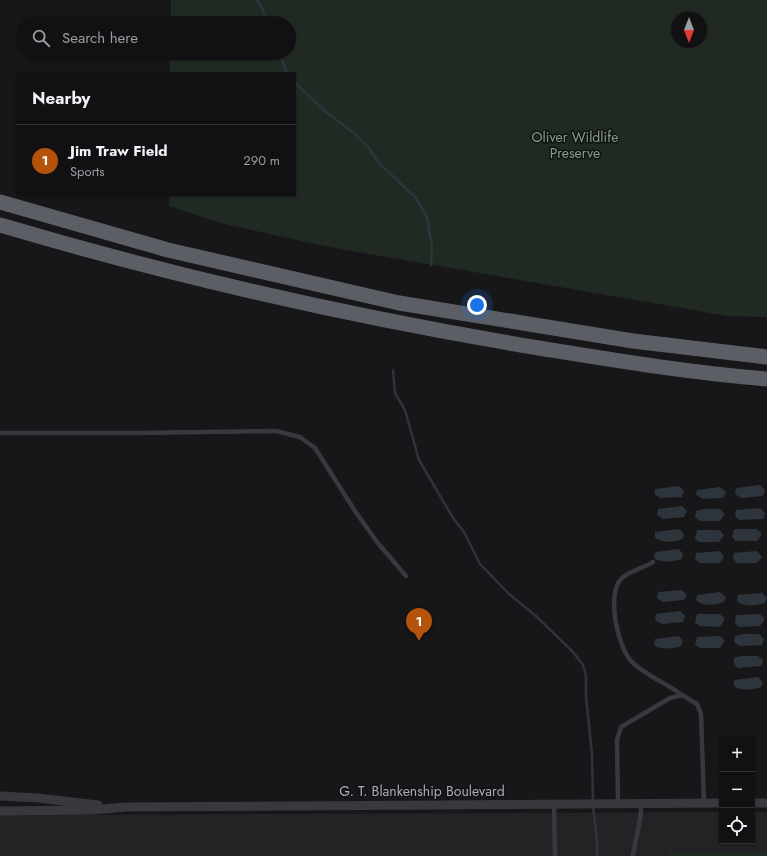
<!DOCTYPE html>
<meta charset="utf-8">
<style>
:root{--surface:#111113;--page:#1a1a1c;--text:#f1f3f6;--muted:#9c9da0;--line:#303133;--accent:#b45309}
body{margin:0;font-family:Jost,sans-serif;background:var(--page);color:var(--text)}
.controls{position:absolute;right:12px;bottom:12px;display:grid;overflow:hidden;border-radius:0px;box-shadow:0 1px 3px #0004}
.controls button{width:36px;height:36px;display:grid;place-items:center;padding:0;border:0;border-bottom:1px solid var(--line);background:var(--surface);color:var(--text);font:20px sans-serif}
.compass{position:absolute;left:671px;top:12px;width:36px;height:36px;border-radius:50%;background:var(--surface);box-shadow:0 1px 3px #0004;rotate:180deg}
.you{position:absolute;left:477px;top:305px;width:14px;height:14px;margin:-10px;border:3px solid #fff;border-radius:50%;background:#1a73e8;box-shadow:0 0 0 6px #1a73e833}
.badge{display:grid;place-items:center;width:26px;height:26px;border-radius:50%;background:var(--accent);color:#fff;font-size:13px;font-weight:700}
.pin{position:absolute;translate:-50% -33px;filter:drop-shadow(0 1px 2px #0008)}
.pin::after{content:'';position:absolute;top:21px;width:14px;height:12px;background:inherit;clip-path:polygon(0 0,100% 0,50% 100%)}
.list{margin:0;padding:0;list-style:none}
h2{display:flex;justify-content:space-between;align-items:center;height:52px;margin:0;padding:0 16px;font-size:17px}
h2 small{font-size:13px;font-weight:400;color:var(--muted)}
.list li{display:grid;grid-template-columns:26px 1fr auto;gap:12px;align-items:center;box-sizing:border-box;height:72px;padding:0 16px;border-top:1px solid var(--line)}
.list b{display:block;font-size:15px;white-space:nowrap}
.list p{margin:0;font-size:13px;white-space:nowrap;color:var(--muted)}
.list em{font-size:13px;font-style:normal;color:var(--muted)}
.icon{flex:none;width:22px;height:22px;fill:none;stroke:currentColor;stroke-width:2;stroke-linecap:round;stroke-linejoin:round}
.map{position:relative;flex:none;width:767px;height:856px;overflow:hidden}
.search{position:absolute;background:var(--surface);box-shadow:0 1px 3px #0004;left:16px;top:16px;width:280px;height:44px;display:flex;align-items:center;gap:10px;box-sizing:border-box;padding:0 14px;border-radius:22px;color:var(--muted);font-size:15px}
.panel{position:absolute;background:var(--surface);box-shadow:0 1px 3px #0004;left:16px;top:72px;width:280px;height:124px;border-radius:0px}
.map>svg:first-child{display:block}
</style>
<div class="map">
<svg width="767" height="856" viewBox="0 0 767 856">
<rect width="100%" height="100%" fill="#171719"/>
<polygon fill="#232326" points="722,812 722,841 752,841 752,812 767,812 767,856 0,856 0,815"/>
<g fill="#212923" fill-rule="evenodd">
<path d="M171,0H767V317L728,316L329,247L220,223L169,206V195H295V73H170V53H289V23H171ZM677,18H701V42H677Z"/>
<rect x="667" y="851" width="100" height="5"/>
</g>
<g fill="#2e343c">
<polygon points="760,485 765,490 763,496 741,498 735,494 736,488"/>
<polygon points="679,486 684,491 682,497 661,498 655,495 655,489"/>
<polygon points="720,487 726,492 723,498 703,499 696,495 697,490"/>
<polygon points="682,506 687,511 684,517 663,519 657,515 658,509"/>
<polygon points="760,508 765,513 763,519 739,520 735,516 736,510"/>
<polygon points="705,509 720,509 725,514 720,521 700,521 695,517 696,511"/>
<path d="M679,529L684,534L683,539C675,542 661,544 655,537V532Z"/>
<polygon points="734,529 757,529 762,534 757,541 736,541 732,537"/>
<polygon points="697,530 719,530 724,535 719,542 699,542 695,539"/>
<path d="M679,549L683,554L682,559C674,562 660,563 654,558L655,552Z"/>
<polygon points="720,551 724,557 720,563 700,563 695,559 696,553"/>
<polygon points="757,551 762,557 757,563 737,563 733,559 734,553"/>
<polygon points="682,590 687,595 684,600 663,602 657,598 658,592"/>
<path d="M720,592L726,597L724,602C716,605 702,607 696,600L697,595Z"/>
<path d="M762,593L767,598L765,603C758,605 744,608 737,601L738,595Z"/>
<polygon points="680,611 685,616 683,622 662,624 655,620 656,614"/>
<polygon points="697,614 720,614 725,619 720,627 700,626 695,623"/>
<polygon points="760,614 765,619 760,626 739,627 735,623 736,615"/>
<polygon points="743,634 759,634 764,639 762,645 739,646 734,642 735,636"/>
<path d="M679,636L683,641L681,646C674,649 660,650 654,645L655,639Z"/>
<polygon points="720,636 725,641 720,648 700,648 695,645 697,637"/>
<polygon points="741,656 758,656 763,660 761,666 738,668 734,664 734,658"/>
<path d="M758,677L763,683L761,687C754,690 739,691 734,686V680Z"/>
</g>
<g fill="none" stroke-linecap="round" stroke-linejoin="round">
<g stroke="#2e343c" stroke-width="2.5">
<polyline points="257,0 263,10 266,23"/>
<polyline points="279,53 287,73"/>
<polyline points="295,83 326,112 355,134 369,148 378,162 415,197 427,217 432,247 431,265"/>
<polyline points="393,370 395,393 405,410 419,460 453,518 464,532 480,564 509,594 536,616 573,652 583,665 586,676 586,696 592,754 593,802"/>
<polyline points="593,807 597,841 597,856"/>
</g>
<g stroke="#38393e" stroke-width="4.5">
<polyline points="0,433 137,433 276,431 300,437 315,448 355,511 377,542 406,576"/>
<path d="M653,562C644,568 628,571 621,579C606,595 618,650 633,663C647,676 666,683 682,695"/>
<polyline points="554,804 555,856"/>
<polyline points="618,804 617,740 621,727 670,698 682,695 697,704 701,714 704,803"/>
<path d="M633,856C635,838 642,822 641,803"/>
</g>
<g stroke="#38393e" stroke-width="9">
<polyline points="0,796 38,798 98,805"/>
<polyline points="752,803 767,803"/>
<polyline points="0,811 92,810 126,807 722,803"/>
</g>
<g stroke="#5c5e65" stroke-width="15">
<polyline points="0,202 168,250 399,303 633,341 767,357"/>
<path d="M0,225C179,278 361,319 545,349C619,361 692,373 767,379"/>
</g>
</g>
<g text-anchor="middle" stroke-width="3" stroke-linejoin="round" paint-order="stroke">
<g font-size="14" fill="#82a286" stroke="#121214">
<text x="575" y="142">Oliver Wildlife<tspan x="575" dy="16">Preserve</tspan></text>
</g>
<g font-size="14" fill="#aaadb8" stroke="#121214">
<text x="422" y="796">G. T. Blankenship Boulevard</text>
</g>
</g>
</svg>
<div class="controls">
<button>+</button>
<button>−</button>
<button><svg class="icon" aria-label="locate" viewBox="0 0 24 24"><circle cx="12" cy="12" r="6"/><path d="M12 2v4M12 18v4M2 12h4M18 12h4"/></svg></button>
</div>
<svg class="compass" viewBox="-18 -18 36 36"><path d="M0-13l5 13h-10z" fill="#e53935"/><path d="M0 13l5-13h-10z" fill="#9c9da0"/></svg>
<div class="you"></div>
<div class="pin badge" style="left:419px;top:641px">1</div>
<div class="search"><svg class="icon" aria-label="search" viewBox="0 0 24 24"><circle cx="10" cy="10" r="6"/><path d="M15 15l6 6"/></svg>Search here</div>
<section class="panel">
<h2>Nearby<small></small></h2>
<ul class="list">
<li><span class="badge">1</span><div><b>Jim Traw Field</b><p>Sports</p></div><em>290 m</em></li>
</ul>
</section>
</div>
